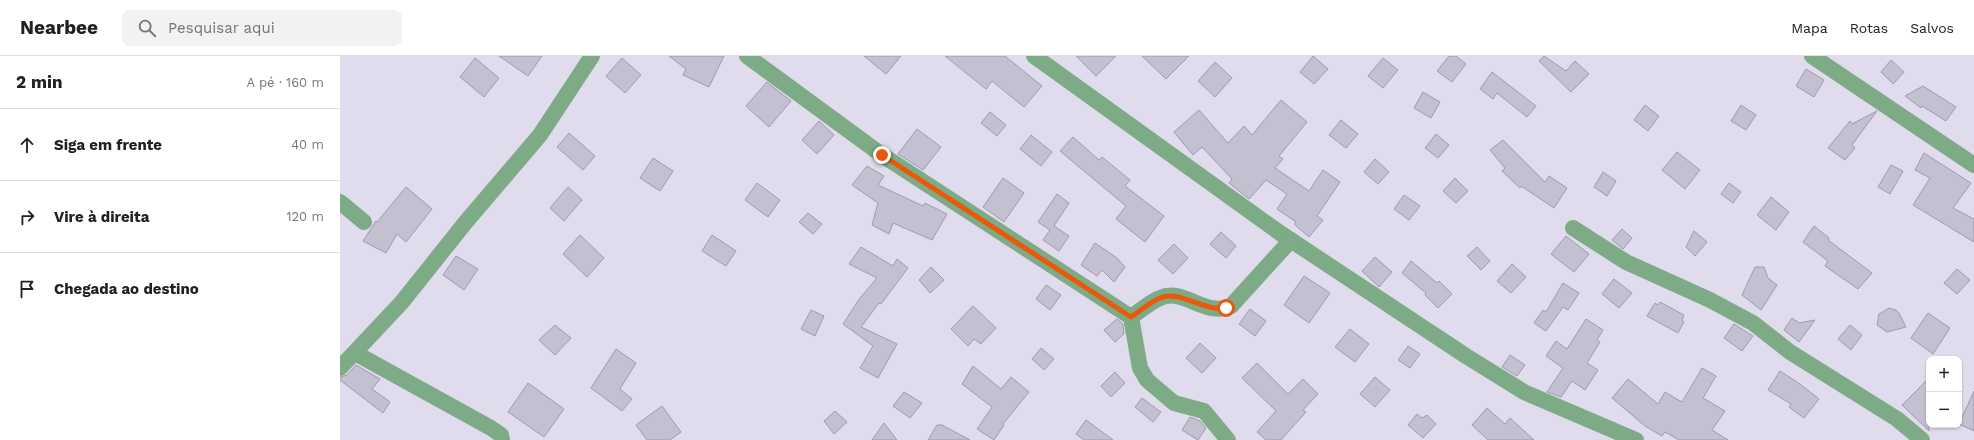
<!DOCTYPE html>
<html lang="pt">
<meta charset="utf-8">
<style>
:root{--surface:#fff;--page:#f2f2f2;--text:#202124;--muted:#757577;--line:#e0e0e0}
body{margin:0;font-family:"Work Sans",sans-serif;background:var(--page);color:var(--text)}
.controls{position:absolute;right:12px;bottom:12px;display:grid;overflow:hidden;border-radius:8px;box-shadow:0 1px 3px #0004}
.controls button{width:36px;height:36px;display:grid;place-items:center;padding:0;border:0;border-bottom:1px solid var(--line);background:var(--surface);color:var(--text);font:20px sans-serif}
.stop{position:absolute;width:12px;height:12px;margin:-9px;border:3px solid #ea580c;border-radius:50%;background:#fff}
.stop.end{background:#ea580c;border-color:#fff;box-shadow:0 1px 4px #0008}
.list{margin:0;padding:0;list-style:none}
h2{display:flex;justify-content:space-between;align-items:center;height:52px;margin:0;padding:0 16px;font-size:17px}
h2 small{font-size:13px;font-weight:400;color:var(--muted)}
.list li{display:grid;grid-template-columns:26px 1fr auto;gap:12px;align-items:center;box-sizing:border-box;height:72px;padding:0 16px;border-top:1px solid var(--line)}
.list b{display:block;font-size:15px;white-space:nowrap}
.list em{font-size:13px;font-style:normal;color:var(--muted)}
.icon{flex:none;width:22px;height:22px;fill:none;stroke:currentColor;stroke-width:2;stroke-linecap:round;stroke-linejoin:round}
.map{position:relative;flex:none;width:1634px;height:384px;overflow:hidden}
header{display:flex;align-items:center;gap:24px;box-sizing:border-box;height:56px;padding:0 20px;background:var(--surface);border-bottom:1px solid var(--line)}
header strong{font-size:19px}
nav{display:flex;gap:22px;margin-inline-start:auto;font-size:14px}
.search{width:280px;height:36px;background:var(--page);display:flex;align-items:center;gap:10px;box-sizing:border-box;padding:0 14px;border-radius:8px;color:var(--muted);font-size:15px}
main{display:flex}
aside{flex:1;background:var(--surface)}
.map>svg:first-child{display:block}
</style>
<header>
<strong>Nearbee</strong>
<div class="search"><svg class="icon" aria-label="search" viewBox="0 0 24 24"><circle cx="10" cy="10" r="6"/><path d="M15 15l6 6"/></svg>Pesquisar aqui</div>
<nav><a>Mapa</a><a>Rotas</a><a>Salvos</a></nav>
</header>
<main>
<aside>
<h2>2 min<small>A pé · 160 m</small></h2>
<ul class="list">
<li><svg class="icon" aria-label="ahead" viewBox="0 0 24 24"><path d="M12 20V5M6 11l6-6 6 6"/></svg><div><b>Siga em frente</b></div><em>40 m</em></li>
<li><svg class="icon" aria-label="right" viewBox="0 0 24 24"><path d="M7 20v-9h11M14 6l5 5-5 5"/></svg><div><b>Vire à direita</b></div><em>120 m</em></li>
<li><svg class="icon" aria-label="arrive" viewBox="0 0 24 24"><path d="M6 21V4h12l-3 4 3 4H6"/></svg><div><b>Chegada ao destino</b></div></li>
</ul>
</aside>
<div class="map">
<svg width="1634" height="384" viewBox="0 0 1634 384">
<rect width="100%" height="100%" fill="#e0dcee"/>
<g fill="#c3c0d2" stroke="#9e9bac">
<polygon points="159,0 202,0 188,20"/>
<polygon points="329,0 384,0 369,31 343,19 346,13"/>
<polygon points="524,0 561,0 546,18"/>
<polygon points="605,0 665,0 702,30 684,51 652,25 646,33"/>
<polygon points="736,0 776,0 756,20"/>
<polygon points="802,0 849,0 826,23"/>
<polygon points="973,0 988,13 974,28 960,16"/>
<polygon points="1109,0 1116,0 1126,8 1112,26 1097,15"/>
<polygon points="1204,0 1226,15 1235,5 1249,18 1231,36 1199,5"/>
<polygon points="135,2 159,22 144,41 120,21"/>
<polygon points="282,2 301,19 285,37 266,20"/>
<polygon points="1043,2 1058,14 1043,32 1028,20"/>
<polygon points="1551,4 1564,16 1553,28 1541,16"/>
<polygon points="875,6 892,22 875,41 858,25"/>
<polygon points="1466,13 1484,24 1474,41 1456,30"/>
<polygon points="1152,16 1196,50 1187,61 1157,37 1153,43 1140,33"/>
<polygon points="427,26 451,45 429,71 406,50"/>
<polygon points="1583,30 1616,51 1606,65 1582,50 1581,52 1565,40"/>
<polygon points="1083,36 1100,46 1091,62 1074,52"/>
<polygon points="941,44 967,66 939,100 943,103 935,112 969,135 983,114 1000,126 977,160 983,164 969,181 954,168 956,166 937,153 947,138 926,124 909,143 889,127 892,123 862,91 853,99 834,76 859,54 888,87 904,70 912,79"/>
<polygon points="1305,49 1319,60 1308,75 1294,64"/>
<polygon points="1401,49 1416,59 1406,74 1391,65"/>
<polygon points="1537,55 1512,89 1515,92 1505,104 1488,92 1510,65 1512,68"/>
<polygon points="650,56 666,69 657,80 641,67"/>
<polygon points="1001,64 1018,78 1006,92 989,79"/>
<polygon points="479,65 494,79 477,98 462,84"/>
<polygon points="577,73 601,91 583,114 558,98"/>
<polygon points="229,77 255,100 243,114 217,91"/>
<polygon points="1096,78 1109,89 1098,102 1085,92"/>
<polygon points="691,79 712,96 701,110 680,93"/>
<polygon points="733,81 759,104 762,101 790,124 785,130 824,160 805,186 776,163 786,150 720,95"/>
<polygon points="1163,84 1205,126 1209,120 1227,132 1214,152 1181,130 1180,132 1162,115 1165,112 1150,94"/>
<polygon points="1337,96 1360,114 1345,133 1322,114"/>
<polygon points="1584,97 1631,127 1613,152 1634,163 1634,186 1573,149 1590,122 1575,114"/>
<polygon points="313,102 333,115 320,135 300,122"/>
<polygon points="1035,103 1049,116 1038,128 1024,116"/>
<polygon points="1551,109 1563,115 1550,138 1538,131"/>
<polygon points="527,110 544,120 538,129 583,150 585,147 607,158 592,184 553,167 549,178 532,169 538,147 512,129"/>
<polygon points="1263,116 1276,125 1267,140 1254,131"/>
<polygon points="663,122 684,137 664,166 643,151"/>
<polygon points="1115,122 1128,135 1116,147 1103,135"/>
<polygon points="417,127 440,144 428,161 405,144"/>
<polygon points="1389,127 1401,136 1393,147 1381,138"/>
<polygon points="66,131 92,153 66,186 57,178 46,197 23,185 36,165 37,166"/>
<polygon points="228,131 242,144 224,165 210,152"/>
<polygon points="717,138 729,147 714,170 729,180 719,195 703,184 710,174 698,166"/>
<polygon points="1064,139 1080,150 1069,164 1054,153"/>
<polygon points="1431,141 1449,156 1436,174 1417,159"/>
<polygon points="468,157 482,168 473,178 459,166"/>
<polygon points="1474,170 1489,182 1488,184 1532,217 1518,233 1485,210 1488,205 1463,186"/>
<polygon points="1282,173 1292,182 1283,193 1272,184"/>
<polygon points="1354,175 1367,186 1355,200 1346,191"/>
<polygon points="881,176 896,190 886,202 870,188"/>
<polygon points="240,179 264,202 247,221 223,198"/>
<polygon points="372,179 396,195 386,210 362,195"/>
<polygon points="1226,180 1249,198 1234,216 1211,198"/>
<polygon points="755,187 777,202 785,211 774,226 762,214 757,220 741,209"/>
<polygon points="834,188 848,202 833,218 818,204"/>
<polygon points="521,191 553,210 557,203 568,212 541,248 539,247 521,271 557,288 538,322 520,312 533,290 503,268 520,242 537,222 509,208"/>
<polygon points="1137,191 1150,205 1141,214 1127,200"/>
<polygon points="116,200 138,213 124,234 103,219"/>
<polygon points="1035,201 1052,216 1039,231 1022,215"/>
<polygon points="1071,205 1097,227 1099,225 1112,238 1098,252 1085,239 1086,237 1062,217"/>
<polygon points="1172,208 1186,221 1171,237 1157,225"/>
<polygon points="591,211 604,224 590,237 579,224"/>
<polygon points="1415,211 1424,211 1428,222 1437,229 1421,254 1402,239"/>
<polygon points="1617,213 1630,224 1617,238 1604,227"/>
<polygon points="964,220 990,237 969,267 944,249"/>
<polygon points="1274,223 1292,237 1279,252 1262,238"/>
<polygon points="1223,227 1239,237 1228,254 1223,251 1206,275 1194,267 1203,254 1206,256"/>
<polygon points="706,229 721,239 710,254 696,243"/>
<polygon points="1320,246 1344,259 1342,264 1344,266 1338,277 1307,260 1315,247 1318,249"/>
<polygon points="633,250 656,272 641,288 634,283 628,290 611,273"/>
<polygon points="1549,252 1556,254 1559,257 1566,271 1547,276 1537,269 1539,258"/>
<polygon points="910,253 926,265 915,280 899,268"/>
<polygon points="471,254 484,260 475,280 461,273"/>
<polygon points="1588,257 1610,272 1593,298 1571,282"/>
<polygon points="1452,262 1459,267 1475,264 1459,286 1444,274"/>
<polygon points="777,263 783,268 784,278 775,286 764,274"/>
<polygon points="1246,263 1263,274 1257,284 1260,286 1247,307 1258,314 1245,334 1232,325 1221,341 1207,336 1223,312 1206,300 1216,285 1227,293"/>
<polygon points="1394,268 1413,280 1402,295 1384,282"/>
<polygon points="215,269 231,282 215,299 199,284"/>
<polygon points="1510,269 1522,279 1511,294 1498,283"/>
<polygon points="1010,273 1029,288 1015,306 995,291"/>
<polygon points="860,287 876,302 862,317 846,302"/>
<polygon points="1068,290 1080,298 1070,312 1058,304"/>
<polygon points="701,292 714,303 704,314 692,303"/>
<polygon points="276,293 296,307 280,333 292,343 282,355 251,332"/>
<polygon points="1170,299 1185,309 1177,320 1162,311"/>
<polygon points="917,307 948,338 963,323 978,338 963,354 966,356 941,384 926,384 917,376 936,355 902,322"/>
<polygon points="16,309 40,323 32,333 50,346 43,357 0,324 0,321 7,319"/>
<polygon points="633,310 661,333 671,321 689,336 663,368 664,369 654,384 637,373 652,351 622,328"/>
<polygon points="1362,312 1376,320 1363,342 1385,355 1372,374 1388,384 1339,384 1325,376 1322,380 1305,370 1272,342 1288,323 1318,348 1325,336 1342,346"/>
<polygon points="1440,315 1460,328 1479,343 1464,362 1449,351 1451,348 1428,334"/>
<polygon points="775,316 785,327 771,341 761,330"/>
<polygon points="1035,321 1050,334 1035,351 1020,338"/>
<polygon points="1589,322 1589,375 1562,349"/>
<polygon points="188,327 224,353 204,381 168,356"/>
<polygon points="1634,335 1634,375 1619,368"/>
<polygon points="564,336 582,347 570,362 553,350"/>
<polygon points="802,342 821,356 813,366 795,351"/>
<polygon points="322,350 341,376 330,384 307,384 296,369"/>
<polygon points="1147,352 1165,368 1170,362 1194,384 1148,384 1132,369"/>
<polygon points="495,355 507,366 494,378 484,365"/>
<polygon points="1077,358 1082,362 1087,359 1096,368 1083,382 1068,369"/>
<polygon points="850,361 860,365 866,372 858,384 842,374"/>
<polygon points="746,364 773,384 744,384 736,378"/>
<polygon points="544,367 557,384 532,384"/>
<polygon points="597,369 602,369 630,384 588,384"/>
</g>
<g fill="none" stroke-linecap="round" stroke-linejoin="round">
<g stroke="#7dab85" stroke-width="16">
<polyline points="407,0 542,99 791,261 800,312 807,324 834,347 864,355 888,384"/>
<polyline points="694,0 940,177 1126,300 1184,336 1296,384"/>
<polyline points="1472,0 1634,109"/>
<polyline points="0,146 24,166"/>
<polyline points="1233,172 1286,206 1370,244 1413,267 1450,296 1557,363 1582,384"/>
<path d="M791,261C800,255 810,246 820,242C843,231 866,262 891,250L951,184"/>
<polyline points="15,297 151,372 161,379 162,384"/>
<polyline points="0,312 62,246 125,167 200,79 252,0"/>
</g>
</g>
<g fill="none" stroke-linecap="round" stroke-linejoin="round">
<path stroke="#ea580c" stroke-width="5" d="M542,99L791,261C800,255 810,246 820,242C838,233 864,256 886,252"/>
</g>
</svg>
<div class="controls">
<button>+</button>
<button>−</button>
</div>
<div class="stop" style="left:886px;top:252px"></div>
<div class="stop end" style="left:542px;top:99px"></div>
</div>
</main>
